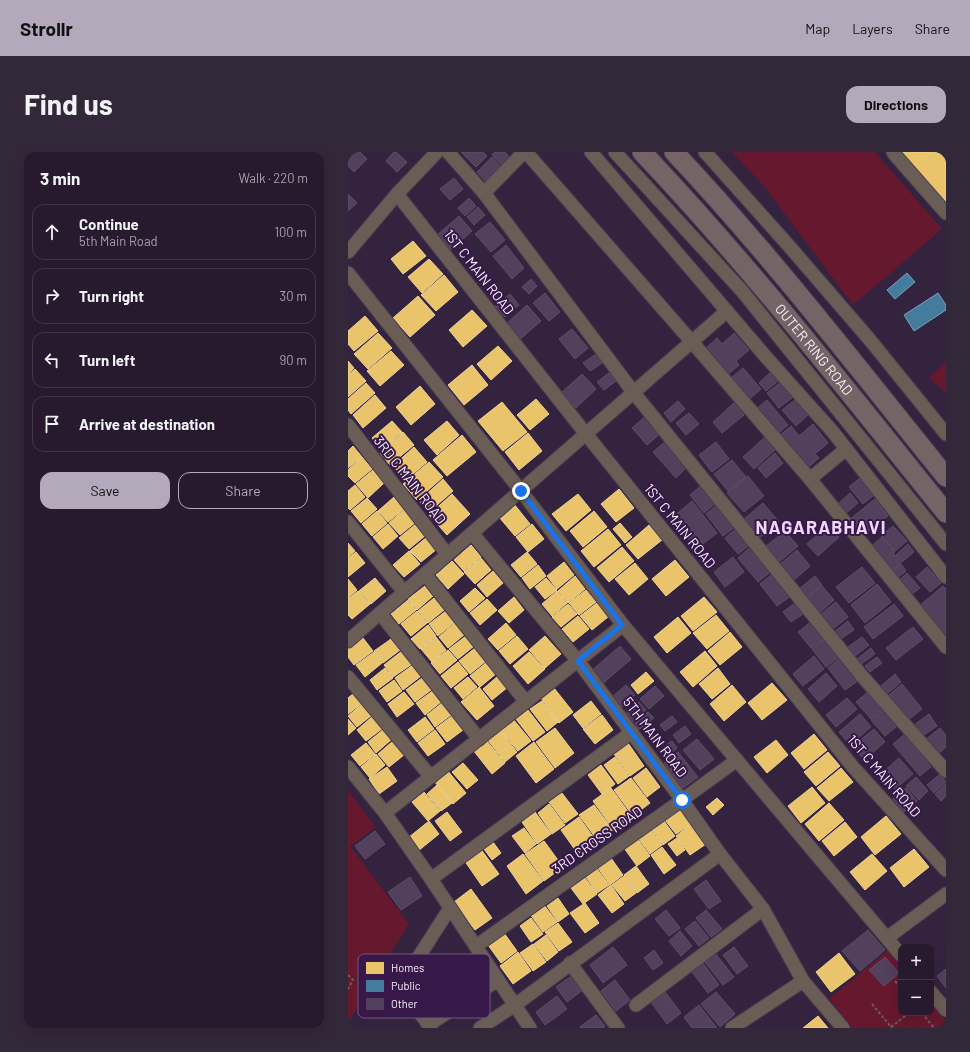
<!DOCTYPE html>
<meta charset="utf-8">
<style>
:root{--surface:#271a2e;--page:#33273a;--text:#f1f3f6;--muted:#a4a1aa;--line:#43384a;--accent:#b3a9ba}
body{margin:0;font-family:Barlow,sans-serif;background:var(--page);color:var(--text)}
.controls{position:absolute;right:12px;bottom:12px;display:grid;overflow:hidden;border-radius:8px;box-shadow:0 4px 16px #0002}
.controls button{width:36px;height:36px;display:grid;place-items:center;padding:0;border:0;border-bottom:1px solid var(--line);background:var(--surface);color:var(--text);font:20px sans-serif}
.stop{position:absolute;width:12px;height:12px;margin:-9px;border:3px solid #1a73e8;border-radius:50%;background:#fff}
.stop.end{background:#1a73e8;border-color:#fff;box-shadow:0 1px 4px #0008}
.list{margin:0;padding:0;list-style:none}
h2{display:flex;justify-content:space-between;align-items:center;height:52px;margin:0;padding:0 16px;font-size:17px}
h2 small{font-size:13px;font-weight:400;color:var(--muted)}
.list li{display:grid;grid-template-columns:26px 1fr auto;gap:12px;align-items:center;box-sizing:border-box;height:56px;margin:0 8px 8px;padding:0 8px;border:1px solid var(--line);border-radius:12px}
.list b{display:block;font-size:15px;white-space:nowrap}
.list p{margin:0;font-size:13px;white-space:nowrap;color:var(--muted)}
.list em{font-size:13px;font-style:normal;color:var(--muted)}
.actions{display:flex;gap:8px;padding:12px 16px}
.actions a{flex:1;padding:9px 0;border:1px solid var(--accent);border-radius:12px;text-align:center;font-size:14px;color:var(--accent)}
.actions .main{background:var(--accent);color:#111}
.icon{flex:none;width:22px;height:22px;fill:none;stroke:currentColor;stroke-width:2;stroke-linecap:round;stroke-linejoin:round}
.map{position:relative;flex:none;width:598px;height:876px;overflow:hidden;border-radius:12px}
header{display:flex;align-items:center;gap:24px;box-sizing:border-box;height:56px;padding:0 20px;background:var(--accent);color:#111}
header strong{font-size:19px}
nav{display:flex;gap:22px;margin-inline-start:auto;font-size:14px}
.intro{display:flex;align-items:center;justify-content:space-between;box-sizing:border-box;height:96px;padding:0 24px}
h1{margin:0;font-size:28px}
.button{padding:10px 18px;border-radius:12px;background:var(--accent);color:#111;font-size:14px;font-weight:700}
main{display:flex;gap:24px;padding:0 24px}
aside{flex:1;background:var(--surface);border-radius:12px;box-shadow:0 4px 16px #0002}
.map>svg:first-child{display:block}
</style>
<header>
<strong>Strollr</strong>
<nav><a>Map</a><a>Layers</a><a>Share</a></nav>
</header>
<div class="intro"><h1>Find us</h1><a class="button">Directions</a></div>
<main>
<aside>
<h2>3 min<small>Walk · 220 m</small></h2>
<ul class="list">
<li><svg class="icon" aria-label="ahead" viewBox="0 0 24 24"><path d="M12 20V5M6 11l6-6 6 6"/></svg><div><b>Continue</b><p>5th Main Road</p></div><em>100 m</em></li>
<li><svg class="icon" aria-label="right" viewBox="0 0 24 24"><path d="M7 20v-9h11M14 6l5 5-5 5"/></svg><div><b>Turn right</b></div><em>30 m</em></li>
<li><svg class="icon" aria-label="left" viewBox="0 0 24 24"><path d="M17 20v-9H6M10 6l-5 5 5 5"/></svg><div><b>Turn left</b></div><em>90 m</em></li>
<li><svg class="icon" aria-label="arrive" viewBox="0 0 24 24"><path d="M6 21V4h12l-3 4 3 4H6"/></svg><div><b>Arrive at destination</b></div></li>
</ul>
<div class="actions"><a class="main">Save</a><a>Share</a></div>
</aside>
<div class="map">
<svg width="598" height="876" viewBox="0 0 598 876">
<rect width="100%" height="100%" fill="#34233e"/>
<g fill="#66182e">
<polygon points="384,0 527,0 594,77 505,153 415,33"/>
<polygon points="598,209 598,241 581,226"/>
<polygon points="0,638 28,675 2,694 61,772 26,827 0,871"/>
<polygon points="540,798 553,814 553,861 583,861 583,851 598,869 598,876 505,876 481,847"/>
</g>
<g fill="#e9c46a" stroke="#eed296">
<polygon points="551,0 591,0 598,8 598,57"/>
<polygon points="65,89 78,104 55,122 43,107"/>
<polygon points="81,107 95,122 74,141 60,125"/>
<polygon points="96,123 110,140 88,159 73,143"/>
<polygon points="70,144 87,163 62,185 45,166"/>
<polygon points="124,158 139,174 115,195 101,178"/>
<polygon points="17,164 30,179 6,199 0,192 0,179"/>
<polygon points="30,181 44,196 20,217 6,202"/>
<polygon points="150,194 164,209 143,228 129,212"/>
<polygon points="43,199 56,213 32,234 19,219"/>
<polygon points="0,209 6,216 0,222"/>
<polygon points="124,213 140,233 116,253 100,233"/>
<polygon points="7,217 18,229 0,245 0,223"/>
<polygon points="18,231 27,241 3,262 0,258 0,247"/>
<polygon points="72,234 87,252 63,273 48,255"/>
<polygon points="27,243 38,256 15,276 5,263"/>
<polygon points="188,247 201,262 182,278 169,263"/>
<polygon points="154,250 179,280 155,299 130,269"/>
<polygon points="44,269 54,280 34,298 24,286"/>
<polygon points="99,269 111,283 89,303 76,288"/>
<polygon points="55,280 66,293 42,313 32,301"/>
<polygon points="180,281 194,299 171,318 157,300"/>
<polygon points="114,283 128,300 99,324 85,308"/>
<polygon points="5,294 14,305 0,316 0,299"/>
<polygon points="66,295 79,310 58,328 45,314"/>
<polygon points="14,305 24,317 7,331 0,324 0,318"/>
<polygon points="81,310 95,325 69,348 55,332"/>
<polygon points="25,318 36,331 20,346 8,332"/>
<polygon points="95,327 105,339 81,360 71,349"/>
<polygon points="7,333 17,345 2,358 0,356 0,339"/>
<polygon points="271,337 286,356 268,370 253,352"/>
<polygon points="104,342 122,362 99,383 81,363"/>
<polygon points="230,342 243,358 218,379 204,362"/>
<polygon points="46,345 56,357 40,370 30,359"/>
<polygon points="19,346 29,357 13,371 3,359"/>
<polygon points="166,352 182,372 167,384 151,365"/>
<polygon points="57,357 68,370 52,383 41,371"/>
<polygon points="29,359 39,371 24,384 14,372"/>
<polygon points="246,359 259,375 235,395 222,379"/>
<polygon points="272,371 284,385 277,391 265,377"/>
<polygon points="40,372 50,384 35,397 25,385"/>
<polygon points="68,372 78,383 61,397 51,386"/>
<polygon points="184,372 196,387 180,400 168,385"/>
<polygon points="301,373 314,388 290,407 278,393"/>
<polygon points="260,377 273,393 246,415 233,399"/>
<polygon points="79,385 89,397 73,410 62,399"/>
<polygon points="0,391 7,399 0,405"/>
<polygon points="123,393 133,405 116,419 106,408"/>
<polygon points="274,395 286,409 261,430 249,416"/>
<polygon points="61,399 72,412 56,425 45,413"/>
<polygon points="8,400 17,411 0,425 0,406"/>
<polygon points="179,400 189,412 173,425 163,413"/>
<polygon points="133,406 143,418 127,432 116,420"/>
<polygon points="327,408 341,425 318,444 304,427"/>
<polygon points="104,409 116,422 100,437 88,423"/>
<polygon points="216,410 226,423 209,437 199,424"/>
<polygon points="287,411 300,427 281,443 267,427"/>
<polygon points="190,413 198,424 182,437 174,426"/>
<polygon points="145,419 155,431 139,445 129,433"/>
<polygon points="227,424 237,437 220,451 210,439"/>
<polygon points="27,426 38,439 23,452 11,439"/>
<polygon points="198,426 209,438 197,447 187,435"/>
<polygon points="0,427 9,438 0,446"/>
<polygon points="77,434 85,444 69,458 60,447"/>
<polygon points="127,436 137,446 121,460 112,449"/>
<polygon points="238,438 248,450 231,463 221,451"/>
<polygon points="10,439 22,452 4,467 0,463 0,447"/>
<polygon points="209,439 219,451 204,464 194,452"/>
<polygon points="166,445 176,458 161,471 150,459"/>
<polygon points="356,445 369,460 345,479 333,464"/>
<polygon points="86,446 96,458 80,471 70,459"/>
<polygon points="139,447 149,458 132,473 122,461"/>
<polygon points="60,448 68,458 51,472 43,462"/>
<polygon points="249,451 260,465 244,478 232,464"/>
<polygon points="220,452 229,462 213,475 204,465"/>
<polygon points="69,459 79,471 63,484 53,472"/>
<polygon points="98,459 107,470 90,484 81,472"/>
<polygon points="368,463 381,479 359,497 345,481"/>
<polygon points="230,464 241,477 225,490 214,477"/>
<polygon points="330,465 343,481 319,501 306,485"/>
<polygon points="107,471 117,482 100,496 91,485"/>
<polygon points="158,471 168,483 150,498 140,487"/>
<polygon points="80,473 88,484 72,497 63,487"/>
<polygon points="382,480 394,495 372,513 360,499"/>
<polygon points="118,484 126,494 110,507 101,497"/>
<polygon points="169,484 180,497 162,512 151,499"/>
<polygon points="197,484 213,502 197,516 181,498"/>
<polygon points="88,485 98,498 84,510 73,497"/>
<polygon points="15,486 25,499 6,513 0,505 0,497"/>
<polygon points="43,487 52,498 35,511 26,499"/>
<polygon points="127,496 138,509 122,522 111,509"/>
<polygon points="100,498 109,508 92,522 83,511"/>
<polygon points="54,499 64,512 45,525 36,513"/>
<polygon points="357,499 369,514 345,535 332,520"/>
<polygon points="26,500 34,511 17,525 8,513"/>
<polygon points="181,500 197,517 180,532 165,514"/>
<polygon points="110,510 120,522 103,536 93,524"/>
<polygon points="139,510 149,521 132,535 122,524"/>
<polygon points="65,513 73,524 55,538 47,526"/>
<polygon points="37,516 45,526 29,538 22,528"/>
<polygon points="370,516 382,532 364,547 351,532"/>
<polygon points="298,520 306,529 290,542 283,533"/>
<polygon points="150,524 160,535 144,548 135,537"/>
<polygon points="120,525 129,535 115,547 106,536"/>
<polygon points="74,526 83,538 67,550 58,538"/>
<polygon points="46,528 54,539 39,550 31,539"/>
<polygon points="424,531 439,548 414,568 400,551"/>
<polygon points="384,533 398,550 376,569 362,552"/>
<polygon points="131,535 146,554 129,568 113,550"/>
<polygon points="206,536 225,560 211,571 193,546"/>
<polygon points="86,538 94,549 77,563 68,551"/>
<polygon points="56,540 66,552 49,565 40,552"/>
<polygon points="6,541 14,551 0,562 0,546"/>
<polygon points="194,549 210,570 199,579 182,557"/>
<polygon points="243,549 253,562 235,576 225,563"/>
<polygon points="15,551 24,563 9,575 0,564"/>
<polygon points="94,551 103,563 87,575 79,563"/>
<polygon points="180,558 197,580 185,589 168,567"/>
<polygon points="254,563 265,578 247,592 235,577"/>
<polygon points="25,564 35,576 18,589 9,578"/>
<polygon points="104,564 115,578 99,590 88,576"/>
<polygon points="77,565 86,577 69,590 60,578"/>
<polygon points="0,567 8,576 0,583"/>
<polygon points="165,567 183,589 170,599 152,578"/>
<polygon points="207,576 226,601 207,616 188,590"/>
<polygon points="36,577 44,587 28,601 20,590"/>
<polygon points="151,577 169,600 157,610 139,587"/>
<polygon points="87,578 97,592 80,604 70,591"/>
<polygon points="466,582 479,598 456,617 443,601"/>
<polygon points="138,588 157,611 144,622 125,598"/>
<polygon points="428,588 440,603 419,621 406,605"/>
<polygon points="45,589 56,603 41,615 30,602"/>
<polygon points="186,590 206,617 188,631 168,604"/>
<polygon points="18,591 27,602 12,614 3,603"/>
<polygon points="280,591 296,614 282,624 266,602"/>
<polygon points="480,600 492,614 468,634 456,620"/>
<polygon points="28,602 37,613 22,626 13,615"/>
<polygon points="267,605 281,624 270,632 256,613"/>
<polygon points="115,611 130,628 119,637 104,620"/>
<polygon points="253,613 267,632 254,642 240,623"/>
<polygon points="39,615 49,629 31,642 21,627"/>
<polygon points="298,616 312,635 299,645 285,626"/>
<polygon points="493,616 505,630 481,649 469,636"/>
<polygon points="99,618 118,641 105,652 86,629"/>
<polygon points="283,626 302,651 285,664 266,638"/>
<polygon points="89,633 104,651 93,659 79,642"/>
<polygon points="464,635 477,651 453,671 440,654"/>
<polygon points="263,636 284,665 266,678 245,649"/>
<polygon points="76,640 92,659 80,669 64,650"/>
<polygon points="214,641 230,662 217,671 201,650"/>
<polygon points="369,646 376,653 365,663 358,655"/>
<polygon points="481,651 496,668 471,689 457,672"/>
<polygon points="201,652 217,673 204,682 190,661"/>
<polygon points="246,653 265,678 250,689 231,663"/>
<polygon points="332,657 343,672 328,682 317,668"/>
<polygon points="99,660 114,680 102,689 87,669"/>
<polygon points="187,660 203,682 189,692 174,670"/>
<polygon points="538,664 553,682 527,703 513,685"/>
<polygon points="231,665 248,689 230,702 213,678"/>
<polygon points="81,669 91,682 70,699 60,686"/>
<polygon points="316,669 327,684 315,693 304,678"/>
<polygon points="497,670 509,685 486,704 474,689"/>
<polygon points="343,672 358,692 342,703 328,684"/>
<polygon points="176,676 188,692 177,701 164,684"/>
<polygon points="303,678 314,693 302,702 291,687"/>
<polygon points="289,686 302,704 289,714 276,696"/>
<polygon points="329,686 337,698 329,704 320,692"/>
<polygon points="196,689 215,715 196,729 177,702"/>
<polygon points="145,690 153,701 144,708 136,697"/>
<polygon points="314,695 328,713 316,722 303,703"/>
<polygon points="132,696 151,722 134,734 116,708"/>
<polygon points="566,697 581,715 556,735 542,716"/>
<polygon points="175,702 195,729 178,742 159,714"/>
<polygon points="524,702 539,719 517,738 502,720"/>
<polygon points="263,706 275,723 262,733 250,716"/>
<polygon points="288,714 301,732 289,741 276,723"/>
<polygon points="249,717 261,733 249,741 238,725"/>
<polygon points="276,724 288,741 277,749 264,733"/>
<polygon points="237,726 249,742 235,752 223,736"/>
<polygon points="263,733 276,752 264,761 250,743"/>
<polygon points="123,737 144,766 127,778 106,750"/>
<polygon points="210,746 221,762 210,770 199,754"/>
<polygon points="237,751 251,771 237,781 222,761"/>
<polygon points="196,753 209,770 195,780 182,762"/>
<polygon points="183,766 195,782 183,790 172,774"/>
<polygon points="210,771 224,790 211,799 197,780"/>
<polygon points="156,781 169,799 153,811 140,793"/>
<polygon points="198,783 210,800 199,809 186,792"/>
<polygon points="185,792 198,810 185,819 172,801"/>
<polygon points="170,800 183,819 165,832 152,814"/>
<polygon points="491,801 507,822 483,840 468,820"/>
<polygon points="470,864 480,876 455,876"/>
</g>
<g fill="#457b9d" stroke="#7b9eba">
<polygon points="559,121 567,130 547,147 539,138"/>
<polygon points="590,141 598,153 598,158 566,179 556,163"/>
</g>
<g fill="#52405c" stroke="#5d4f66">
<polygon points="0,0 12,0 19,7 6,20 0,14"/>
<polygon points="46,0 48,0 59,10 49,20 38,9"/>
<polygon points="113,0 135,0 139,4 128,15"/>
<polygon points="147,0 157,0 163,7 155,15 144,3"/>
<polygon points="144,5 154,17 139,31 129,20"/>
<polygon points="106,26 115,37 102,48 92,37"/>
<polygon points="0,42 9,51 0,59"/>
<polygon points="121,46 128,54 117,64 110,56"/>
<polygon points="130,55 137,63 126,73 119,65"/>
<polygon points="111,64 124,79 101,99 88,84"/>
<polygon points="142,70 157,88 143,100 127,82"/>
<polygon points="158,93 176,116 164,127 145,104"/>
<polygon points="183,127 189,134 181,142 174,135"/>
<polygon points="197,141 212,160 201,169 185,151"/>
<polygon points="162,142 171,153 157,165 147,154"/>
<polygon points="179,153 193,169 170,189 157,173"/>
<polygon points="224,177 240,196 227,207 211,187"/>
<polygon points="386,181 401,198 388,209 391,213 379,223 356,198 369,186 374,192"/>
<polygon points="248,202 254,211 242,219 235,211"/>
<polygon points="395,216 413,237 400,248 382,227"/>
<polygon points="423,220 430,229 418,239 411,231"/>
<polygon points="261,221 268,229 256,238 249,230"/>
<polygon points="234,222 248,237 228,256 213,241"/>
<polygon points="433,230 445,245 431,256 419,241"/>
<polygon points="419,248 440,273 427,284 406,259"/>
<polygon points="447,248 460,263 448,274 434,258"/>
<polygon points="330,249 337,257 323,270 316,261"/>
<polygon points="386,251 396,263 374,281 365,270"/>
<polygon points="341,261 351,272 338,283 328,271"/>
<polygon points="298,264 313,281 299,293 284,276"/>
<polygon points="465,272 480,291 467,302 471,306 457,318 430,285 443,274 451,284"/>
<polygon points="417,285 428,297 406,317 395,305"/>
<polygon points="318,289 340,314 328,326 305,300"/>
<polygon points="368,290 381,307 364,320 351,303"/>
<polygon points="427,301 435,311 418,326 410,316"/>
<polygon points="384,308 398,325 380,339 366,322"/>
<polygon points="400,324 416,344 396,360 379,341"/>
<polygon points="512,326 526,343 515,352 501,335"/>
<polygon points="355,332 369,350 356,361 342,343"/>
<polygon points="502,341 510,351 497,362 489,353"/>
<polygon points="527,347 540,364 514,384 501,368"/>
<polygon points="344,349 369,381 348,397 324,366"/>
<polygon points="415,351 431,370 411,386 395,368"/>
<polygon points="370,352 388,374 375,384 358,362"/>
<polygon points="481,373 491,385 470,404 459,392"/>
<polygon points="545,374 559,389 547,399 533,384"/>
<polygon points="390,375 403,392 390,402 377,386"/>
<polygon points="437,379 450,394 430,411 417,395"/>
<polygon points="534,385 547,400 533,412 521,396"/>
<polygon points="560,392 566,400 554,410 548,403"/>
<polygon points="405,393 425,418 410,430 390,406"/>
<polygon points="449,398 462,414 445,429 431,413"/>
<polygon points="546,402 553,411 541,421 534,413"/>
<polygon points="385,405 396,420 377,435 366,420"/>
<polygon points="553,412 558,419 547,428 541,421"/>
<polygon points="514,415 527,431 501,451 488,435"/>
<polygon points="579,415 593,431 582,440 568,425"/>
<polygon points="427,420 444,443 429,454 412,432"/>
<polygon points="559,421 572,436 560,445 548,431"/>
<polygon points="467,424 474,433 458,446 451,437"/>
<polygon points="529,432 543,450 517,471 503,453"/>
<polygon points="474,434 486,448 470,462 458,447"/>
<polygon points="595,434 598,437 598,486 570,455"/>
<polygon points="488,450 500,465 481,480 469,465"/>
<polygon points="447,451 455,462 443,470 435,460"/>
<polygon points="546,452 555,464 525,487 516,475"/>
<polygon points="464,469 477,486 463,496 450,480"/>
<polygon points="500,469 506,478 491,488 486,480"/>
<polygon points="565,475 575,487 548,508 538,496"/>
<polygon points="514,485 521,493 507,504 500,495"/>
<polygon points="478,486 492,504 478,515 464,497"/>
<polygon points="272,494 283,507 252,534 241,521"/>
<polygon points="523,496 527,502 513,512 509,507"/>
<polygon points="466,504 476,517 455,534 445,522"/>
<polygon points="493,505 511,528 497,538 480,516"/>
<polygon points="529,505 534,511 522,520 517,514"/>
<polygon points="478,521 489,534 471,550 460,537"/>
<polygon points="547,522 553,530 539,542 533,534"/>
<polygon points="554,532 574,557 560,568 540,544"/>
<polygon points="278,533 287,543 274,555 265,544"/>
<polygon points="307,534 316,544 301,557 292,547"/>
<polygon points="520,540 535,557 523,567 508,550"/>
<polygon points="499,546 509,557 488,575 478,563"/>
<polygon points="291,550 298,558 284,570 277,562"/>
<polygon points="536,558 549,574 537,584 523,568"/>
<polygon points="300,560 306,566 292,577 287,571"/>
<polygon points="512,562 523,575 502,593 491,580"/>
<polygon points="581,562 589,574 570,587 562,576"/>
<polygon points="324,564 329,570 317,579 312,573"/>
<polygon points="337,574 343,582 331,591 325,583"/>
<polygon points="592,576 598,583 598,595 589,603 577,588"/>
<polygon points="526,577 537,590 516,608 505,594"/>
<polygon points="557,582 583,615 572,624 545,592"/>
<polygon points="349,587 366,607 352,618 335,598"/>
<polygon points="324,589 329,596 317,605 312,598"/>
<polygon points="330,600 350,625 335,636 316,611"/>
<polygon points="551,606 565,622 547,637 533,622"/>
<polygon points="592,622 598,630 586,641 579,633"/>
<polygon points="568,625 580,639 571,648 558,634"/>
<polygon points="598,632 598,644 593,649 587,642"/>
<polygon points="558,636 569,649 556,660 545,647"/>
<polygon points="27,679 37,692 17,707 7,694"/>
<polygon points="62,725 74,744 53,758 40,740"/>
<polygon points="358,728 373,749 361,757 346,737"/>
<polygon points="318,758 332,776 321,784 307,767"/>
<polygon points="358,758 374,777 363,785 348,766"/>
<polygon points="347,769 361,786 351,794 337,777"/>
<polygon points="520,778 537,798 512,819 494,799"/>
<polygon points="332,779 344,794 333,804 321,789"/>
<polygon points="265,795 279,813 255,831 242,813"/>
<polygon points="386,795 400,814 389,822 375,803"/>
<polygon points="306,798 315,811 305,818 296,806"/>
<polygon points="367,801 386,825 375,833 357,810"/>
<polygon points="537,805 551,821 536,834 521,818"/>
<polygon points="352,807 371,833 360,841 341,816"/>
<polygon points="598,817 598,836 589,824"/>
<polygon points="225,823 236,837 219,850 208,835"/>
<polygon points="267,828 282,848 268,859 253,839"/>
<polygon points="317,840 333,861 319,872 303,850"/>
<polygon points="368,840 387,862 372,875 353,852"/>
<polygon points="209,844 219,857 197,873 188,860"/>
<polygon points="351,853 369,876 344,876 336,865"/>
<polygon points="248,863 257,874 255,876 233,876 232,875"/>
</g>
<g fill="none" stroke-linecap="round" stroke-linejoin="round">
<defs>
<g id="minor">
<polyline points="100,0 136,41 286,241 514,524 598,619"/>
<polyline points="178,0 344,190 462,327 598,495"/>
<polyline points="243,0 418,205 485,280 598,425"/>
<polyline points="267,0 394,139 598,392"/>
<polyline points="357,0 441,94 522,188 598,282"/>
<polyline points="545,0 547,3 598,61"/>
<polyline points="136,41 176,0"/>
<polyline points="49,42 238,282 505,615 598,718"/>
<polyline points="0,100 49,42 89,0"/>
<polyline points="0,121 173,339 275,473 553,803"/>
<polyline points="0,273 99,402"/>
<polyline points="462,327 498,297"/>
<polyline points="0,370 56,440"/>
<polyline points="124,381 230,509 334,648 372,702 415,757 455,829 495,876"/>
<polyline points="77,422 178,550"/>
<polyline points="32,461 131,587"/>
<polyline points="0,489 379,159"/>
<polyline points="0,525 83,625"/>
<polyline points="0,615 37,661 83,727 182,876"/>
<polyline points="37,661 275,473"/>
<polyline points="83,727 284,580"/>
<polyline points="539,786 598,742"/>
<polyline points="128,794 334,648 389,608"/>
<polyline points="68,809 101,859"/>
<polyline points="222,811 270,876"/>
<polyline points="583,840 598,858"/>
<polyline points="288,853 415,757"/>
<polyline points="80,873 150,828"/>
<polyline points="83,876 49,830 68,809 102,756"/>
<polyline points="132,876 167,853 372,702"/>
<polyline points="384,876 455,829"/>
</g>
<g id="highway">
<path id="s1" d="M294,0C402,114 499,238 598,361"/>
<path d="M326,0C423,103 509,215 598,325"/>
</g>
</defs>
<use href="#minor" stroke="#4b3e52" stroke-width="15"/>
<use href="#highway" stroke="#4b3e52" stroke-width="21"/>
<g stroke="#695e62" stroke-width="2" stroke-dasharray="3 2" stroke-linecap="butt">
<polyline points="0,823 5,828 0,837"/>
<polyline points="547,829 553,836"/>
<polyline points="524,852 544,876"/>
<polyline points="574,861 586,876"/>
<polyline points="543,875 561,861"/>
</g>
<use href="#minor" stroke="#6a5d55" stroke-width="13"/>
<use href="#highway" stroke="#746465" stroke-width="19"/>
</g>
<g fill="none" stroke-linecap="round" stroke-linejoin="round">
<polyline stroke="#1a73e8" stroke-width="5" points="173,339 274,473 230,509 334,648"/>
</g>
<g text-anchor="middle" stroke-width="4" stroke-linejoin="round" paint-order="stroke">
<g font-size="14" fill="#f8f1fd" stroke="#371849">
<text transform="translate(131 120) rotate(52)" y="5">1ST C MAIN ROAD</text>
<text dy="5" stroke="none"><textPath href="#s1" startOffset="262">OUTER RING ROAD</textPath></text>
<text transform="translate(62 328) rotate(52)" y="5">3RD C MAIN ROAD</text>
<text transform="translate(332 374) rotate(51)" y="5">1ST C MAIN ROAD</text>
<text transform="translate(307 585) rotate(53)" y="5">5TH MAIN ROAD</text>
<text transform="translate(536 624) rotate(49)" y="5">1ST C MAIN ROAD</text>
<text transform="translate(249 688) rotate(-35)" y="5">3RD CROSS ROAD</text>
</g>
<g font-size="18" font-weight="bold" letter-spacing="1" fill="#eed8fd" stroke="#371849">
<text x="473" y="382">NAGARABHAVI</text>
</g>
</g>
<rect x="10" y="802" width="132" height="64" rx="6" fill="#371849" stroke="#71597f" stroke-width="1"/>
<rect x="18" y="810" width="18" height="12" fill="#e9c46a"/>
<rect x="18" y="828" width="18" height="12" fill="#457b9d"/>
<rect x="18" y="846" width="18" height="12" fill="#52405c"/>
<g font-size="11" fill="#f8f1fd">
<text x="43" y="820">Homes</text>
<text x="43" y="838">Public</text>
<text x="43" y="856">Other</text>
</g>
</svg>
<div class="controls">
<button>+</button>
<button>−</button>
</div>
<div class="stop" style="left:334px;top:648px"></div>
<div class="stop end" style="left:173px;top:339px"></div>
</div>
</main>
